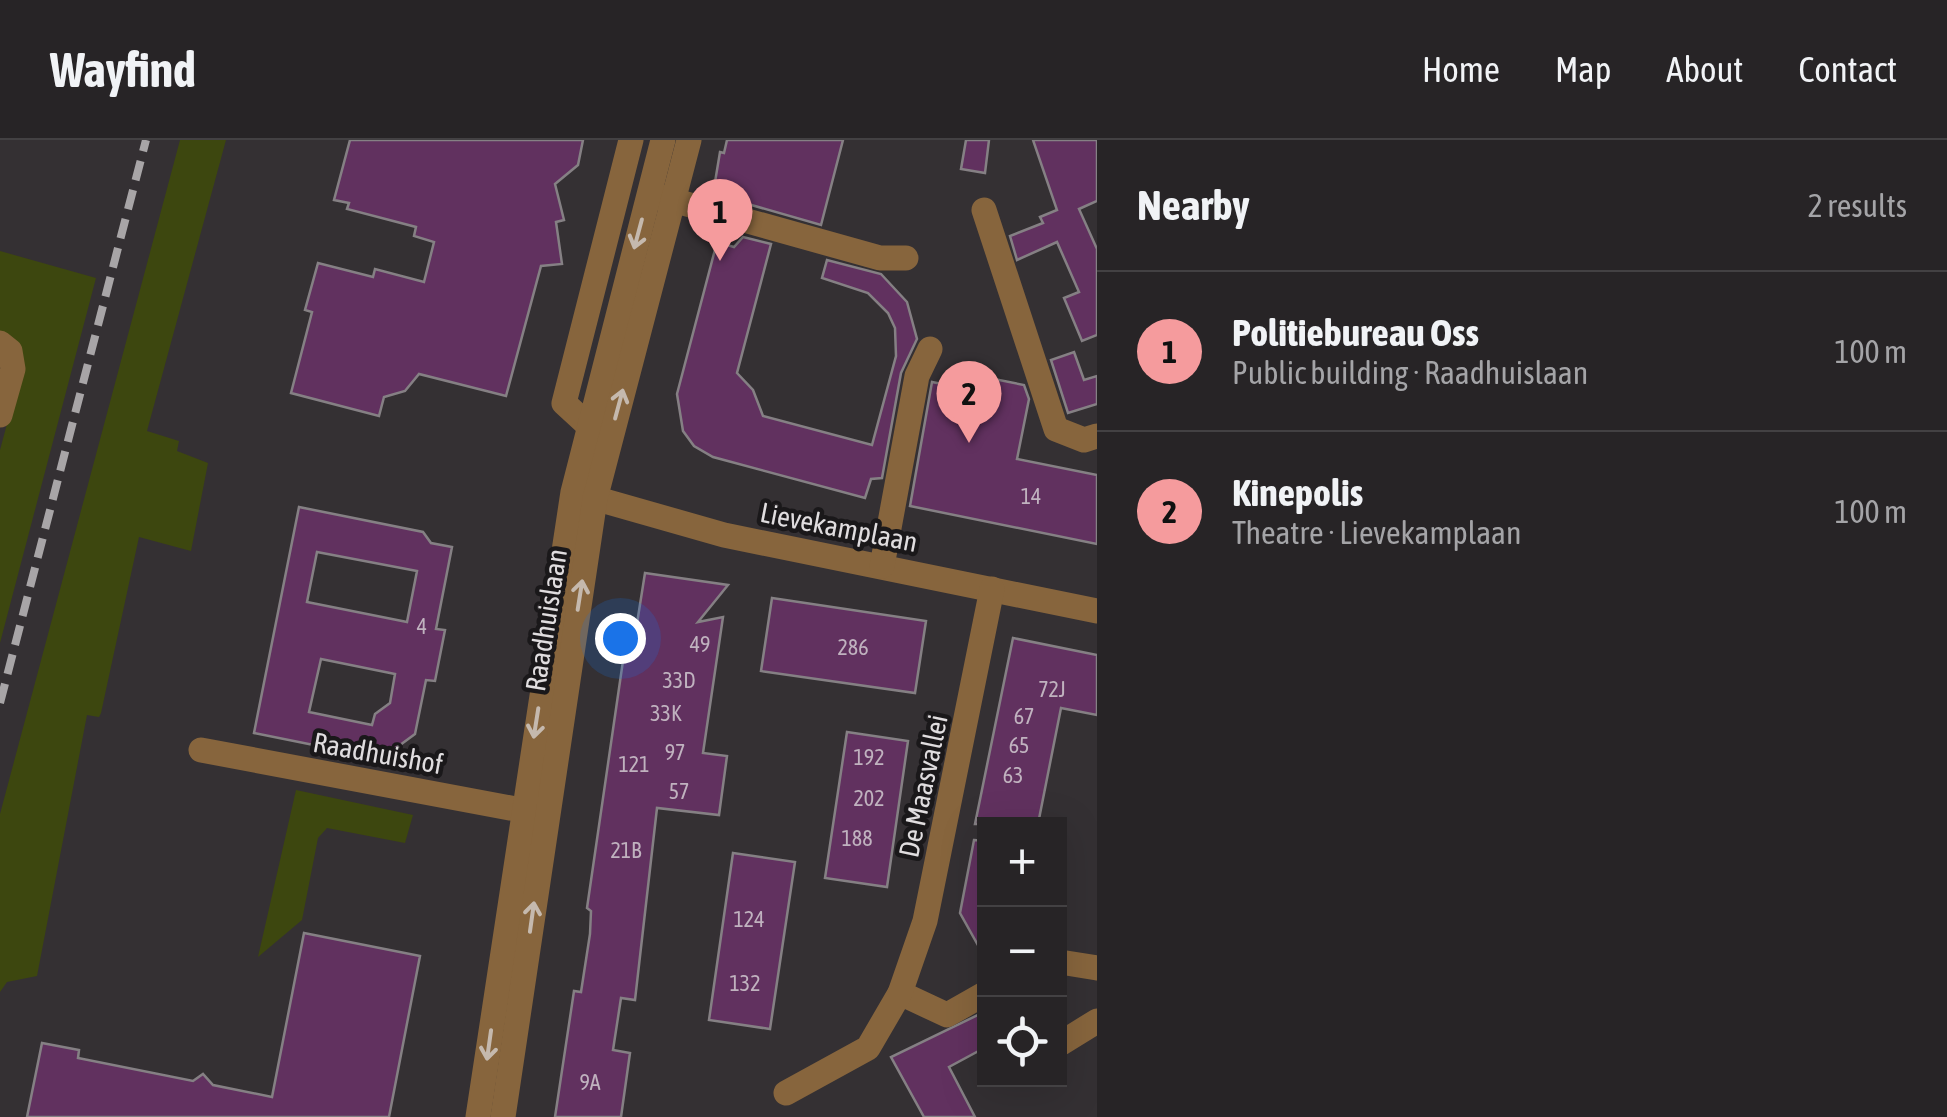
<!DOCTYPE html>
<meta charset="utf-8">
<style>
:root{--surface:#272426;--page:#333032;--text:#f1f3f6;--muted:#a4a4a7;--line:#434143;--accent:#f59b9d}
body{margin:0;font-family:"Asap Condensed",sans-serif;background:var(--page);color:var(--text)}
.controls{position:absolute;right:30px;bottom:30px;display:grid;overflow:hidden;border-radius:0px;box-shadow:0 10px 40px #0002}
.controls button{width:90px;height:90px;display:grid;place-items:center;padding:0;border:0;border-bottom:2px solid var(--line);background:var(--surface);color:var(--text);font:50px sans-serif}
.you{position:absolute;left:620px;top:498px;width:35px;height:35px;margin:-25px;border:8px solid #fff;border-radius:50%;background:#1a73e8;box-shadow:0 0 0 15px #1a73e833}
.badge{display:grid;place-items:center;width:65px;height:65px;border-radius:50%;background:var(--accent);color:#111;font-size:32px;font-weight:700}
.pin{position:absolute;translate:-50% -82px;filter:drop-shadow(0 2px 5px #0008)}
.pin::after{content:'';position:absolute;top:52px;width:35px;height:30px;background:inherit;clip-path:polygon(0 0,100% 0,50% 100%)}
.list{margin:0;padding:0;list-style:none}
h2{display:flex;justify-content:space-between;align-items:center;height:130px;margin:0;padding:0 40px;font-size:42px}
h2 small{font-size:32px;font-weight:400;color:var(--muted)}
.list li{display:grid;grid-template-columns:65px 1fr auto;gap:30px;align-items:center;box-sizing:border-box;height:160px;padding:0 40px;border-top:2px solid var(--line)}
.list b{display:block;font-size:38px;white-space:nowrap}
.list p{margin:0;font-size:32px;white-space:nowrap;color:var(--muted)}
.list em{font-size:32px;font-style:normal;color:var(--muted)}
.icon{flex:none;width:55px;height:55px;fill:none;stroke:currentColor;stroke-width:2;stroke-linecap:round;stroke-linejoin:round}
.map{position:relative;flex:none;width:1097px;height:977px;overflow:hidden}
header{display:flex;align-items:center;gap:60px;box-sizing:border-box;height:140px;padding:0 50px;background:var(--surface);border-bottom:2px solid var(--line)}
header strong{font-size:48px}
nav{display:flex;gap:55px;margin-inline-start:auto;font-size:35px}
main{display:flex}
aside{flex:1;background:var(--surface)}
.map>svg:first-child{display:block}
</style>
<header>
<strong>Wayfind</strong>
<nav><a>Home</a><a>Map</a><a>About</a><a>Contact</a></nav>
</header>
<main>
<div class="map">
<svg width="1097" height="977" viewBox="0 0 1097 977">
<rect width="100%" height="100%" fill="#343033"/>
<g fill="#3d470f">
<polygon points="180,0 226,0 147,291 179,301 177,311 208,323 191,411 139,397 101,573 99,577 87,575 37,836 7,842 0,852 0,674"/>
<polygon points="0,111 96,138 0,503 0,310 19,239 0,197"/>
<polygon points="296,650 413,675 405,703 327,688 318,698 302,780 258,817"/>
</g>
<g fill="#61315f" stroke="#858084" stroke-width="2.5" fill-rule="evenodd">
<polygon points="350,0 583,0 578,25 555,44 564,80 556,82 562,124 541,126 506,256 419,234 405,251 384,257 379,276 291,253 312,172 305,170 318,123 373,137 375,129 424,142 434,102 414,96 416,87 347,69 349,63 334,60"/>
<polygon points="727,0 843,0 821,85 713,54 720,12 724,13"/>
<polygon points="966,0 989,0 985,33 961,29"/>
<polygon points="1033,0 1097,0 1097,61 1079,69 1097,109 1097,195 1082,201 1064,158 1079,152 1057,102 1017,120 1010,96 1043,83 1040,77 1057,70"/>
<polygon points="743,97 771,104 737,233 753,250 763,276 872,305 896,216 895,188 888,173 868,153 822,138 827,120 881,134 907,162 917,199 901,233 882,338 871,339 865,358 713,317 694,306 683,291 677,254 717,102 734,107"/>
<polygon points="1074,212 1084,240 1097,236 1097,264 1068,273 1051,220"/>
<polygon points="984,237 1024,245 1029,259 1017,319 1097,335 1097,404 910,366 932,242 968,249 970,240"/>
<path d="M299,367L423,392L431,403L452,407L436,489L445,490L435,541L426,540L415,594L396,608L393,621L254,593ZM317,412L417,431L407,482L307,462ZM321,519L395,534L390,563L375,574L372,585L309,572Z"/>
<polygon points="645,433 728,445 698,482 723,477 703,613 727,616 719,675 657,668 635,860 621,858 613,910 630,913 621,977 555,977 574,851 581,852 590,794 591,771 587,768 624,514 632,515"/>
<polygon points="772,458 926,481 915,553 761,531"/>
<polygon points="1013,498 1097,515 1097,575 1061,568 1038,684 975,684"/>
<polygon points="847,592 908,601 887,747 825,738"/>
<polygon points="974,700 984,701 984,816 960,773"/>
<polygon points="733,713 795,722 770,889 709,880"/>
<polygon points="304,793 420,816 389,977 27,977 42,903 79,910 78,918 193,941 203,934 213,945 272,957"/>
<polygon points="984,872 984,908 949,927 975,977 924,977 891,917"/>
</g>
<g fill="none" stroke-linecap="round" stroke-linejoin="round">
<g stroke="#87653d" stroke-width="25">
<polyline points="658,56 880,118 906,118"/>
<polyline points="984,70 1056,289 1084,300 1097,296"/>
<polyline points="0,203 10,211 13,229 0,275"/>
<polyline points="589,286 564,263 631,0"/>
<polyline points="580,354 724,395 1097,471"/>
<polyline points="882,426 917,236 930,209"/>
<polyline points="201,610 537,673"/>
<polyline points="1060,822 1097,828"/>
<polyline points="900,853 947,875 984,854"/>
<polyline points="1060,904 1097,881"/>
<polyline points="786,953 868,908 900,853 925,781 992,449"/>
<polyline points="478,977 573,352 663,0"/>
<polyline points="503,977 595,359 689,0"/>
</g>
<polyline stroke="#a8a5a7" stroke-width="8" stroke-dasharray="20 10" stroke-linecap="butt" points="0,563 146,0"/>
</g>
<defs><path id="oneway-shaft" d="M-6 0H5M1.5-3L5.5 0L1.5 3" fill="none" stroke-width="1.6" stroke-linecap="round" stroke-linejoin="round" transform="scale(2.5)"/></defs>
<g stroke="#c5b9ae">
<use href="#oneway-shaft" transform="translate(638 94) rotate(105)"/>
<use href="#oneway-shaft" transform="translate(619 264) rotate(-75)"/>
<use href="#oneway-shaft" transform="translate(580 455) rotate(-81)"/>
<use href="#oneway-shaft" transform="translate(536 583) rotate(99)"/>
<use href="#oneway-shaft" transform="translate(532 777) rotate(-82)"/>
<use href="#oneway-shaft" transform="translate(489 905) rotate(98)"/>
</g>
<g text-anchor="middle" stroke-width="9" stroke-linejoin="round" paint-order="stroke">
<g font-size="22" fill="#c0b2bf">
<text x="1031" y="364">14</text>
<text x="422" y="494">4</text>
<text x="700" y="512">49</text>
<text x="853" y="515">286</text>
<text x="679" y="548">33D</text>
<text x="1052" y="557">72J</text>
<text x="666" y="581">33K</text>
<text x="1024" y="584">67</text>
<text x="1019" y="613">65</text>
<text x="675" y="620">97</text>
<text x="869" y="625">192</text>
<text x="634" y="632">121</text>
<text x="1013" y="643">63</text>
<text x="679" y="659">57</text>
<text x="869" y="666">202</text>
<text x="857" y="706">188</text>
<text x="626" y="718">21B</text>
<text x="749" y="787">124</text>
<text x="745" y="851">132</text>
<text x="590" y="950">9A</text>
</g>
<g font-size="28" fill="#e0dddf" stroke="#1a181a">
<text transform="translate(839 387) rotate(11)" y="10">Lievekamplaan</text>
<text transform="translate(546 480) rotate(-81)" y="10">Raadhuislaan</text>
<text transform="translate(378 613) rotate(10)" y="10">Raadhuishof</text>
<text transform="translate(923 646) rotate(-78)" y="10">De Maasvallei</text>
</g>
</g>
</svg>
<div class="controls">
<button>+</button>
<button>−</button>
<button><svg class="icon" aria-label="locate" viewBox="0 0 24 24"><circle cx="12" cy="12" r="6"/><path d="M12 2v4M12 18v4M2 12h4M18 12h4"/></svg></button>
</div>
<div class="you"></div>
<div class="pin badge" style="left:720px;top:121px">1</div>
<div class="pin badge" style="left:969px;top:303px">2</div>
</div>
<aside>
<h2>Nearby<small>2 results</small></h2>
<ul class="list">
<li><span class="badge">1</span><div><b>Politiebureau Oss</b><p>Public building · Raadhuislaan</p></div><em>100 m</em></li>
<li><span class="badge">2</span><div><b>Kinepolis</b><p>Theatre · Lievekamplaan</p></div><em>100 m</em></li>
</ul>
</aside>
</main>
